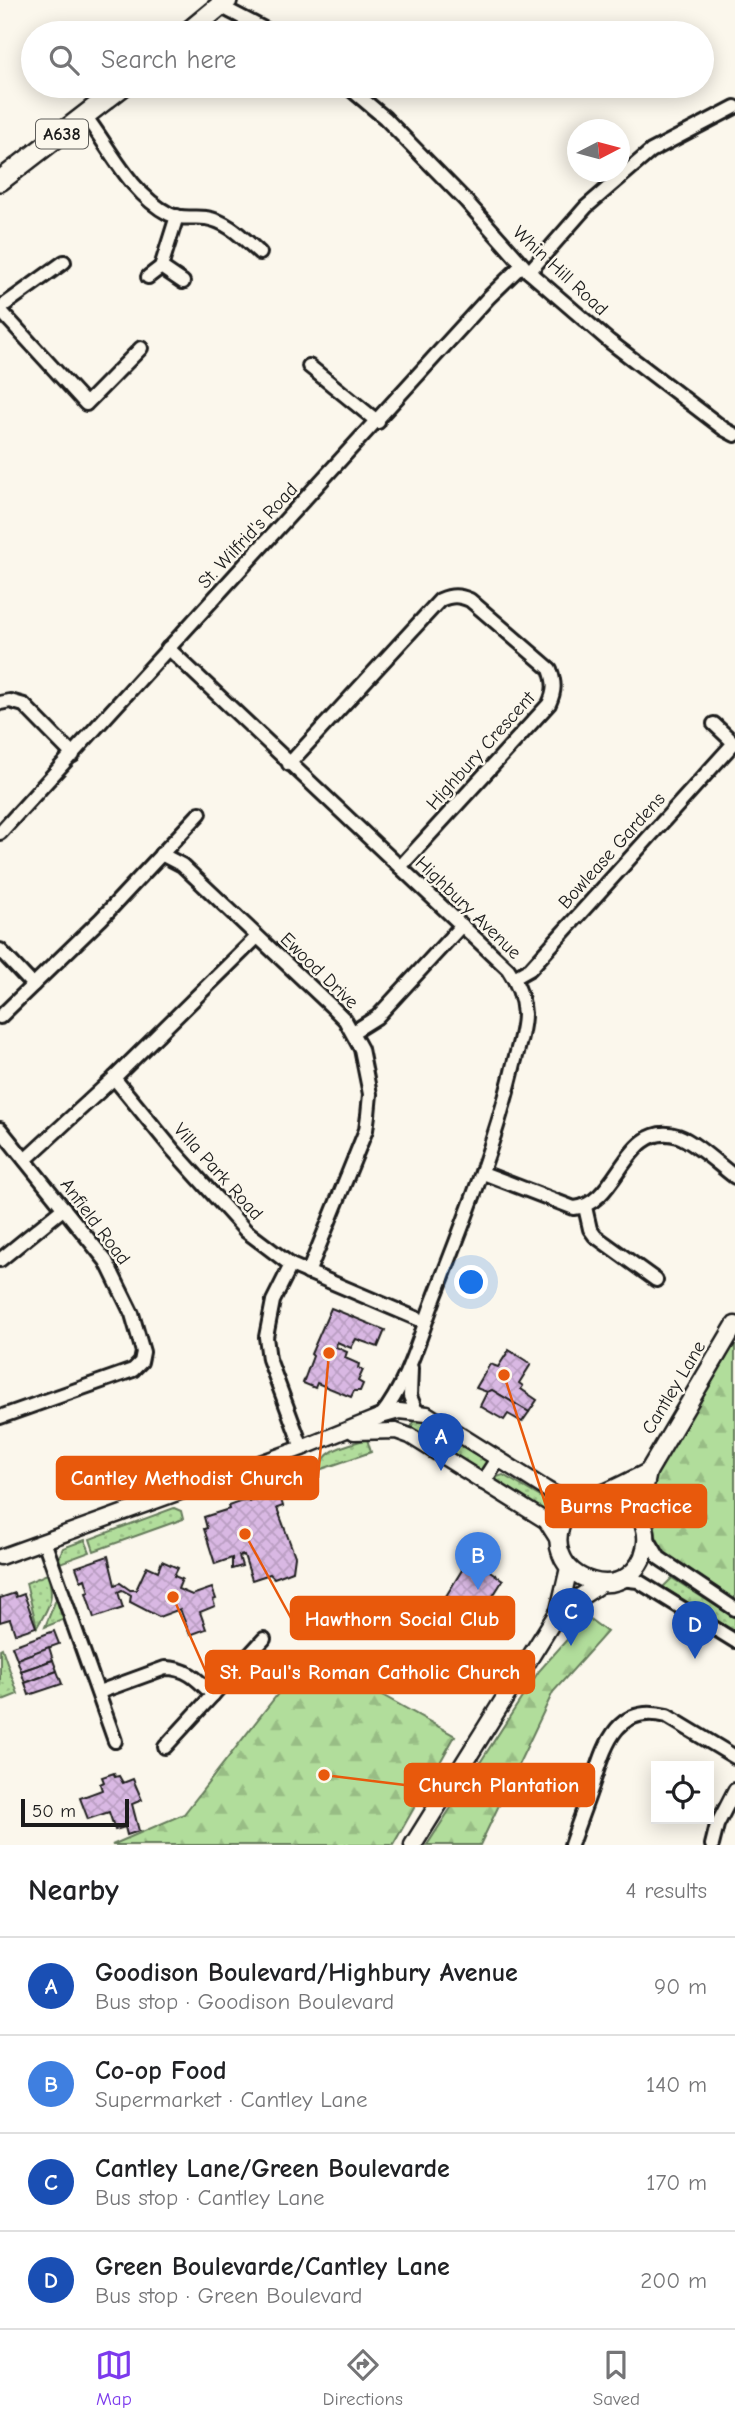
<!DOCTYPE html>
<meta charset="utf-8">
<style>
:root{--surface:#fff;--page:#f6f6f6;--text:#202124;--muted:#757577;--line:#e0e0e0;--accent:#7c3aed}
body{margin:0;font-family:"Comic Neue",sans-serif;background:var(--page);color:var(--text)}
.controls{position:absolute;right:21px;bottom:21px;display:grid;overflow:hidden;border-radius:0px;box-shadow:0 4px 18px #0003}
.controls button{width:63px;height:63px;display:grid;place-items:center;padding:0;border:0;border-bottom:2px solid var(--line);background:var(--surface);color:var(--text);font:35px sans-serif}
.compass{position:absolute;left:567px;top:119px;width:63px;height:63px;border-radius:50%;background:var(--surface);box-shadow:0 4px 18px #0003;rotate:84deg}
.scale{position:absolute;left:21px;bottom:18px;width:108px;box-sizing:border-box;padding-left:7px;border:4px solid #1c1c1c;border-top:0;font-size:19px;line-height:24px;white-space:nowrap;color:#1c1c1c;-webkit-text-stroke:5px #fbf7ec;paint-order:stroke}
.you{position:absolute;left:472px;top:1283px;width:24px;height:24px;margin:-18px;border:5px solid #fff;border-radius:50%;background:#1a73e8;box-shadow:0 0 0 10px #1a73e833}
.badge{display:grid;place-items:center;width:46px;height:46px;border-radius:50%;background:var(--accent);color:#fff;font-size:23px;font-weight:700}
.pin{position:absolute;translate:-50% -58px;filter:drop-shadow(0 2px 4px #0008)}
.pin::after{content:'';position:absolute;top:37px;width:24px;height:21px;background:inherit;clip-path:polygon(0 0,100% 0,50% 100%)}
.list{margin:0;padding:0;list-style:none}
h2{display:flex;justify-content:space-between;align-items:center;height:91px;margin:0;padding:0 28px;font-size:30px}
h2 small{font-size:23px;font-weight:400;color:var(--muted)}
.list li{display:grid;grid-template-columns:46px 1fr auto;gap:21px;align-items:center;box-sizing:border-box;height:98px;padding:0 28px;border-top:2px solid var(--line)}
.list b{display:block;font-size:26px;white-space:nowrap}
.list p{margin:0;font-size:23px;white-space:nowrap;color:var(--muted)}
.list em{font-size:23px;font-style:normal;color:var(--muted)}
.icon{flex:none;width:38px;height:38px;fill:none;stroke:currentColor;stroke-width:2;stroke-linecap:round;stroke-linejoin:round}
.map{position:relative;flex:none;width:735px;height:1845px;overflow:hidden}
.search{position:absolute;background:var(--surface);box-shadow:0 4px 18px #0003;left:21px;right:21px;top:21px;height:77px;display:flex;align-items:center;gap:18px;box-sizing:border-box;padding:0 24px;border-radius:38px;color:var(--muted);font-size:26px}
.sheet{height:483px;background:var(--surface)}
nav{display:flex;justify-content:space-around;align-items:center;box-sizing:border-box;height:98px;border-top:2px solid var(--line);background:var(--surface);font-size:19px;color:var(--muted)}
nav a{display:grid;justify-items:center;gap:4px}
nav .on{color:var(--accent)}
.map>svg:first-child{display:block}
</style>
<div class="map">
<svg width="735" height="1845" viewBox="0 0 735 1845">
<defs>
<pattern id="grass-dots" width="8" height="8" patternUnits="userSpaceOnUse" patternTransform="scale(1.75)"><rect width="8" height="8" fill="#b1dd9b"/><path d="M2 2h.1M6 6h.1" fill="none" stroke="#98bd85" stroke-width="1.8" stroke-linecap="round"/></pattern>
<pattern id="forest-firs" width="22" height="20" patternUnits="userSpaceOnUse" patternTransform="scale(1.75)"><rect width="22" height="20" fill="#b1dd9b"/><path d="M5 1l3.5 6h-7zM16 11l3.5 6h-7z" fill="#98bd85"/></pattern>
<pattern id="building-cross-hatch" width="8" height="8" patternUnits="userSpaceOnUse" patternTransform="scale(1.75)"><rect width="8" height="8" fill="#d9b8e3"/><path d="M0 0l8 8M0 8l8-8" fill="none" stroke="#ba9ec2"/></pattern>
</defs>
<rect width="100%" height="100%" fill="#fbf7ec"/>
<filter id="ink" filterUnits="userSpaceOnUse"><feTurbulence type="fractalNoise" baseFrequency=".0143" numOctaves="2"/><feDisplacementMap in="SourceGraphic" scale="14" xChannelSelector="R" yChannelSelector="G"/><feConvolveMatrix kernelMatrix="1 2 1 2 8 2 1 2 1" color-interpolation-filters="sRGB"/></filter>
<g filter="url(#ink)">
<g fill="url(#grass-dots)" stroke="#667c5c" stroke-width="2">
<polygon points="415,1420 420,1421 488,1462 490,1467 482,1474 409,1431"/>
<path d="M367,1439L371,1452L319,1470C323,1448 349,1445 367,1439Z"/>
<polygon points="503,1475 549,1502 543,1513 496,1483 497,1477"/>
<polygon points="174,1508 181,1511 183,1519 94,1551 90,1539"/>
<polygon points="85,1540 90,1552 60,1563 59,1557 63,1548"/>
<path d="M47,1574C56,1597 49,1607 37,1627L26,1583Z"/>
<polygon points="672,1578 735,1618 735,1633 663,1587"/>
<polygon points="57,1597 65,1619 45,1627"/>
<polygon points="2,1648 18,1694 0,1701 0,1649"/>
</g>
<g fill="url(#forest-firs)" stroke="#667c5c" stroke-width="2">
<polygon points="735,1329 735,1609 659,1558 648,1472"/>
<polygon points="587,1617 607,1632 553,1692 480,1845 427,1845 539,1671"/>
<polygon points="309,1654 455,1736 393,1845 112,1845 184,1814"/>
</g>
<g fill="url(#building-cross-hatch)" stroke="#1c1c1c" stroke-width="2">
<polygon points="331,1308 385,1330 378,1347 356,1339 351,1348 337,1342 336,1347 347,1352 345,1358 359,1364 358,1368 363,1370 358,1381 363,1384 360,1391 354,1391 351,1397 317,1383 315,1388 303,1383 313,1356 311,1354"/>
<polygon points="509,1350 531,1364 519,1383 523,1386 521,1389 537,1400 529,1412 492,1390 487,1392 476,1388 490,1364 498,1367"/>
<polygon points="492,1390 529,1412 522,1422 508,1414 504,1420 480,1406 487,1392"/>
<polygon points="279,1493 283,1506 277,1508 295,1556 293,1571 274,1578 270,1574 252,1580 244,1555 239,1556 242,1566 232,1569 232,1558 215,1564 204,1529 207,1528 204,1517 229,1509 228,1506 248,1499 249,1502"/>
<polygon points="475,1552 481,1556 481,1565 503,1580 476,1623 453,1612 458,1602 446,1596 462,1570 461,1565 468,1554"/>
<polygon points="108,1556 115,1585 120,1583 130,1590 136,1590 147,1566 158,1571 162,1561 178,1568 174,1576 182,1579 178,1589 192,1595 212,1588 216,1599 213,1600 215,1606 200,1612 206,1629 190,1635 180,1609 159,1617 130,1602 131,1595 122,1590 118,1592 123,1608 94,1618 86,1593 89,1592 85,1579 81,1581 76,1567"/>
<polygon points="15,1593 16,1597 24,1594 36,1627 15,1634 10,1619 0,1622 0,1598"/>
<polygon points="54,1631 59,1644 17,1659 12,1646"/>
<polygon points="49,1647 53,1660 21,1671 17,1659"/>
<polygon points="53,1660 57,1671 25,1683 21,1671"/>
<polygon points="57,1671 62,1684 29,1695 25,1683"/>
<polygon points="114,1773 115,1777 119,1776 123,1783 133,1779 142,1800 132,1804 139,1831 127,1835 125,1827 115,1830 109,1812 88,1819 80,1798 102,1790 100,1784 104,1782 102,1777"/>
</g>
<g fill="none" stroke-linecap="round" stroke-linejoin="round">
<defs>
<g id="minor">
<polyline points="220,6 272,33"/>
<polyline points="347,86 385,118 466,201 529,272 609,341 724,429 735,435"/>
<path d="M86,117C111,150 131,194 169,214C181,220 194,216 206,218C228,221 244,239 260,253"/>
<polyline points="161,267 177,216"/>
<polyline points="529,272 586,207 651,151 735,107"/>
<polyline points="148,277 161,267 183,282"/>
<polyline points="0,308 64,262"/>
<polyline points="0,310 86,404 141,348"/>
<polyline points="309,366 378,422"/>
<path d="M168,648L508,969C517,982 523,998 524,1014C524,1033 516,1053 512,1072C493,1150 463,1224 434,1299C419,1338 407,1384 381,1416"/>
<polyline points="0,703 10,701 24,705 73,755"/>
<polyline points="714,724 734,743"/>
<path d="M289,764L440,600C452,595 458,595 470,600L550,669C555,683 555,691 549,704L400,867"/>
<polyline points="0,833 489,297 522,265"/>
<polyline points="161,854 182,865 331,1006 345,1020 361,1049 370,1094 368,1115 366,1130 308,1273"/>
<polyline points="0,950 33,985"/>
<polyline points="514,978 530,969 734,743 735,744"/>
<polyline points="0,1017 101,919 200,813"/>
<polyline points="353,1032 377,1017 462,925"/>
<polyline points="114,1078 173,1150 246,1231 291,1265 425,1322"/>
<polyline points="0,1129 106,1261 132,1314 143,1352 141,1362 133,1370 0,1417"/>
<polyline points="25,1160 114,1078 257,937"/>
<path d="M483,1173L574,1208C619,1205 625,1119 678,1136C695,1142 720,1166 735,1177"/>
<polyline points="585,1207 590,1229 595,1236 656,1280"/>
<polyline points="0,1260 64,1208"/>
<polyline points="291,1265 273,1301 266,1337 269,1359 302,1448"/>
<polyline points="411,1368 410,1396 416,1411"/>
<polyline points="646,1536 659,1558 735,1609"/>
<polyline points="44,1541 115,1741"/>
<polyline points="620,1579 638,1581 735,1641"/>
<path d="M99,1692L165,1668C188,1668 198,1680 213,1695"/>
<polyline points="165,1747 264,1639"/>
<path d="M571,1845C578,1824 586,1804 593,1783C605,1746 616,1703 667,1716L735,1757"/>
<polyline points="712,1845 717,1825 735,1790"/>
</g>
<g id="tertiary">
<polyline points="354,1432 396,1431 410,1436 546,1521 558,1540"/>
<polyline points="483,1482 498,1459"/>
<polyline points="0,1557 302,1448 381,1416 399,1411 427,1414 546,1489 565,1500 579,1502"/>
</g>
<g id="secondary">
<path d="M601,1495C675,1505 648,1598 592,1581C578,1577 566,1568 561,1554C554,1536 562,1512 579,1502C587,1497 596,1497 604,1493C619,1487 633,1479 648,1472"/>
<polyline points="639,1514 648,1472 735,1325"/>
<polyline points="559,1611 600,1584"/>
<polyline points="413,1845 559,1611 569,1568"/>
</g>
<g id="trunk">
<polyline points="187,33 227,0"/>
<polyline points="0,181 123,86"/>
</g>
</defs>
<use href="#minor" stroke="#1c1c1c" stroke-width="18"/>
<use href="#tertiary" stroke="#1c1c1c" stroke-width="19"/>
<use href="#secondary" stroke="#1c1c1c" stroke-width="21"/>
<use href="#trunk" stroke="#1c1c1c" stroke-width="24"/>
<use href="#minor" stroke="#fbf7ec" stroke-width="12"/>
<use href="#tertiary" stroke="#fbf7ec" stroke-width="14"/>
<use href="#secondary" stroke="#fbf7ec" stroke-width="16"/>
<use href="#trunk" stroke="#fbf7ec" stroke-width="19"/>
</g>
</g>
<g text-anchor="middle" stroke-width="5" stroke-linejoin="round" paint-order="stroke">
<rect fill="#fbf7ec" stroke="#5f5e5a" stroke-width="2" x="36" y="119.5" width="52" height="29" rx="5"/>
<g font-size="18" font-weight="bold" fill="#1c1c1c">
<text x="62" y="140">A638</text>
</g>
<g font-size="19" fill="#1c1c1c" stroke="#fbf7ec">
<text transform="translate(561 270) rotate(43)" y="7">Whin Hill Road</text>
<text transform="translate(247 535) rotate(-47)" y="7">St. Wilfrid's Road</text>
<text transform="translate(480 750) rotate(-48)" y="7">Highbury Crescent</text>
<text transform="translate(611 850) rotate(-48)" y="7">Bowlease Gardens</text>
<text transform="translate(469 907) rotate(44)" y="7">Highbury Avenue</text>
<text transform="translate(320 970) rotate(44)" y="7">Ewood Drive</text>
<text transform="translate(219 1171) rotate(48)" y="7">Villa Park Road</text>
<text transform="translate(96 1221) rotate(53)" y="7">Anfield Road</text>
<text transform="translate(673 1387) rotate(-59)" y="7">Cantley Lane</text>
</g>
</g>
<path fill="none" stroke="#e8590c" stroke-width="2.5" d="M329 1353L318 1478M504 1375L546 1506M245 1534L291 1618M173 1597L206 1672M324 1775L405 1785"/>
<g fill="#e8590c" stroke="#fbf7ec" stroke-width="2.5">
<circle cx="329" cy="1353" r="7"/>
<circle cx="504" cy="1375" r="7"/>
<circle cx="245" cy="1534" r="7"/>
<circle cx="173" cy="1597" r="7"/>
<circle cx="324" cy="1775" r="7"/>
</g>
<g fill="#e8590c" stroke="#e8590c" stroke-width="2.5">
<rect x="57" y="1457" width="261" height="42" rx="7"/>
<rect x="546" y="1485" width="160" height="42" rx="7"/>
<rect x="291" y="1597" width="223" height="42" rx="7"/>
<rect x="206" y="1651" width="328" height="42" rx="7"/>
<rect x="405" y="1764" width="189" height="42" rx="7"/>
</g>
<g font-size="21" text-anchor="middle" font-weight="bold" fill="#fff">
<text x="187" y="1485">Cantley Methodist Church</text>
<text x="626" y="1513">Burns Practice</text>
<text x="402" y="1626">Hawthorn Social Club</text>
<text x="370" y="1679">St. Paul's Roman Catholic Church</text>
<text x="499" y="1792">Church Plantation</text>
</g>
</svg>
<div class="controls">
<button><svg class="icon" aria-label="locate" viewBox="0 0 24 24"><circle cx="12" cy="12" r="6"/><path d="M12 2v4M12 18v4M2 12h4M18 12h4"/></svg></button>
</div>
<svg class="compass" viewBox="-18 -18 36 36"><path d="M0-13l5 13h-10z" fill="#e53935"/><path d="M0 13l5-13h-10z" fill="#757577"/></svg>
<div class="scale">50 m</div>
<div class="you"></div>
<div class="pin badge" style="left:441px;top:1471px;background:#1a4fb4">A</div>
<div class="pin badge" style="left:478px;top:1590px;background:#3f7fe0">B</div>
<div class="pin badge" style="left:571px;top:1646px;background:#1a4fb4">C</div>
<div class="pin badge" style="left:695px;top:1659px;background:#1a4fb4">D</div>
<div class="search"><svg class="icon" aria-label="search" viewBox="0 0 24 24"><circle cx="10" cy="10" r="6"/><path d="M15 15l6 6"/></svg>Search here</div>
</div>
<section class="sheet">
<h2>Nearby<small>4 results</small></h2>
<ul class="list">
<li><span class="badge" style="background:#1a4fb4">A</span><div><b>Goodison Boulevard/Highbury Avenue</b><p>Bus stop · Goodison Boulevard</p></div><em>90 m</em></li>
<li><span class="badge" style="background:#3f7fe0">B</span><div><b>Co-op Food</b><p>Supermarket · Cantley Lane</p></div><em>140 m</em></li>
<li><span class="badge" style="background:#1a4fb4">C</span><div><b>Cantley Lane/Green Boulevarde</b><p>Bus stop · Cantley Lane</p></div><em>170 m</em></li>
<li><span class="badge" style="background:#1a4fb4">D</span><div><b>Green Boulevarde/Cantley Lane</b><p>Bus stop · Green Boulevard</p></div><em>200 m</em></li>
</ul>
</section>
<nav>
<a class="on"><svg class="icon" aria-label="map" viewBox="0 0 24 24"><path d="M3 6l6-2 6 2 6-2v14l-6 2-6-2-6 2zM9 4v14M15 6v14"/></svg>Map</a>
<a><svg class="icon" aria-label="directions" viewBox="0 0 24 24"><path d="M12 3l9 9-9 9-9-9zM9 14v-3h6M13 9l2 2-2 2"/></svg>Directions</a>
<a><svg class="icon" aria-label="saved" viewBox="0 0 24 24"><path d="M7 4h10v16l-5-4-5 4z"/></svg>Saved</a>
</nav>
